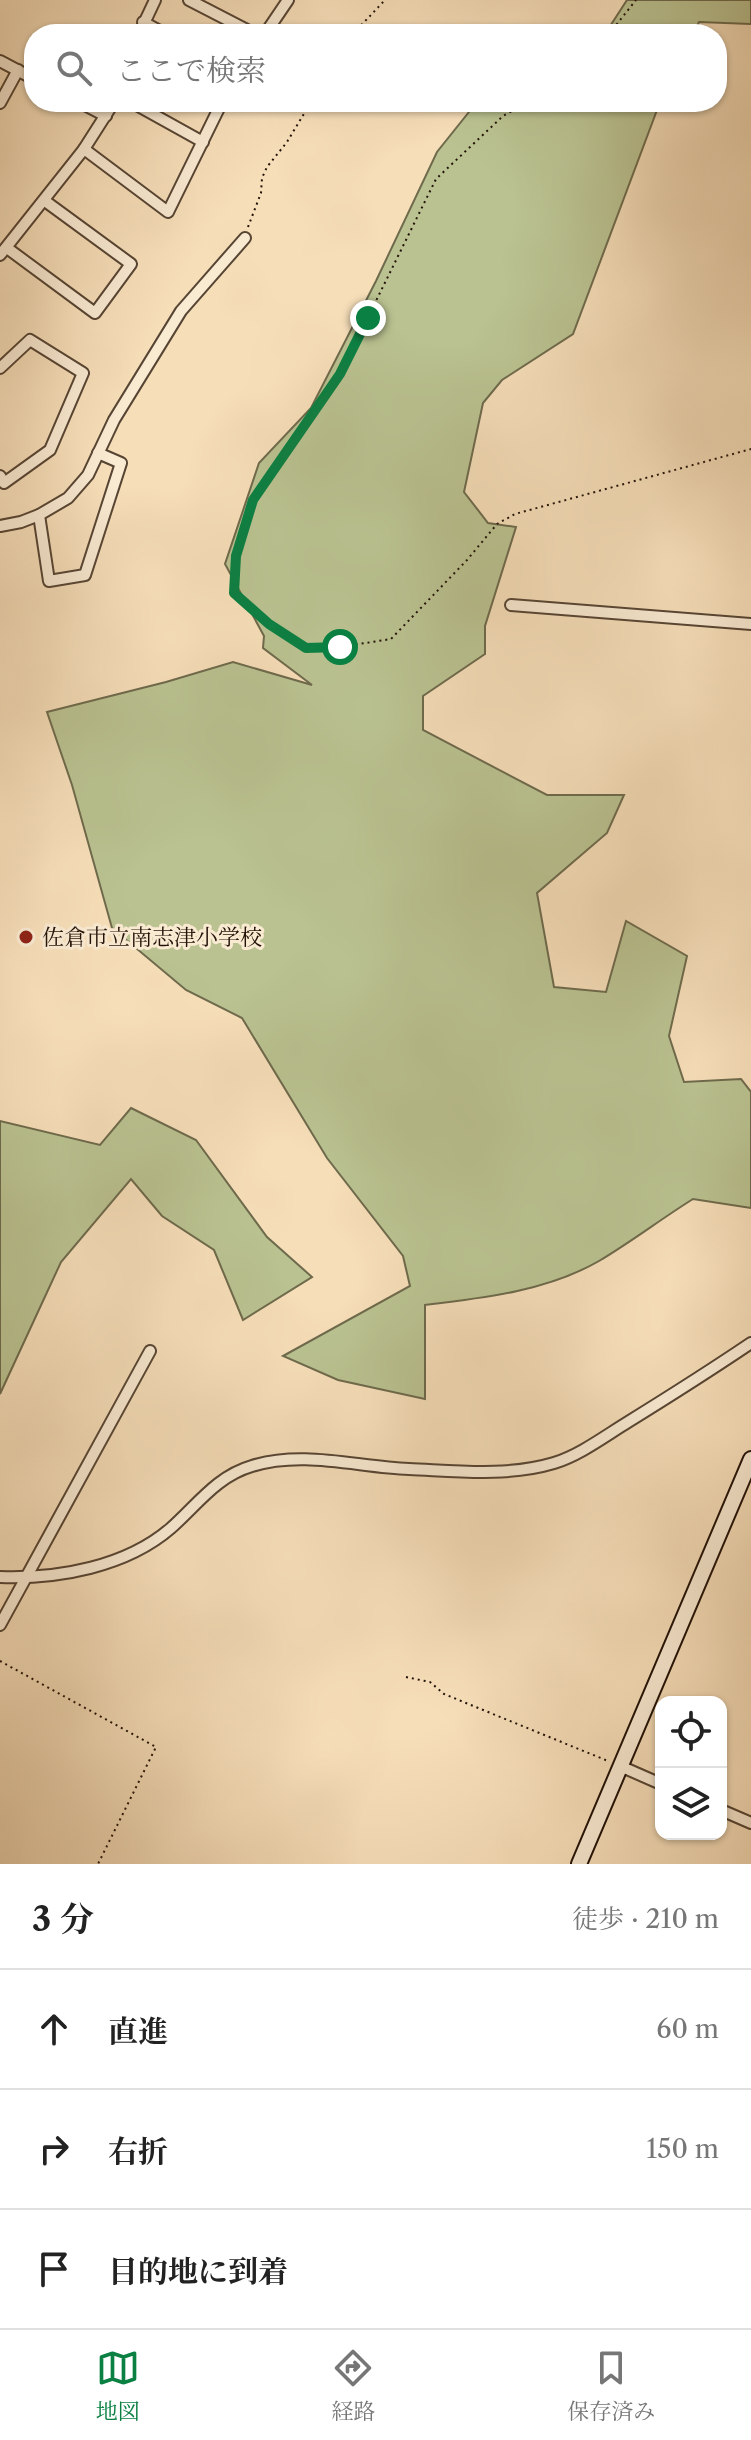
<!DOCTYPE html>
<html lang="ja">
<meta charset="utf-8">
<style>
:root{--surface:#fff;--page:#f6f6f6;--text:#222;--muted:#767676;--line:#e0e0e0;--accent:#0b8043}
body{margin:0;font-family:"Libre Caslon Text","Noto Serif JP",serif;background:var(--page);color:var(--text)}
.controls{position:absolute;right:24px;bottom:24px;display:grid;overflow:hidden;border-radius:16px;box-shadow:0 2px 6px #0004}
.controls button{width:72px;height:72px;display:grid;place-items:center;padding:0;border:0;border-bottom:2px solid var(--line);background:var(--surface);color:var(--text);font:40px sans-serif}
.stop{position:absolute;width:24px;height:24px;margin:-18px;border:6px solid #0b8043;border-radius:50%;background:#fff}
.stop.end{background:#0b8043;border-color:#fff;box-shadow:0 2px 8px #0008}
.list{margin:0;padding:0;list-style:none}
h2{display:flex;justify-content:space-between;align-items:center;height:104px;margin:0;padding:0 32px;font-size:34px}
h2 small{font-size:26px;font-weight:400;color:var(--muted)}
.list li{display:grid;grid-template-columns:52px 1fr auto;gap:24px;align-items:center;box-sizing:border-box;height:120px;padding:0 32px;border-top:2px solid var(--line)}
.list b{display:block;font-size:30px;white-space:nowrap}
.list em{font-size:26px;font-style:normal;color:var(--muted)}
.icon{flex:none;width:44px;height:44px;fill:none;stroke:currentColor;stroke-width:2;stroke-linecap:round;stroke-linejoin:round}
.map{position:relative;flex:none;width:751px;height:1864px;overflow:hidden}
.search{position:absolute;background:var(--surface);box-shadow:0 2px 6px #0004;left:24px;right:24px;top:24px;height:88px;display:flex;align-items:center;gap:20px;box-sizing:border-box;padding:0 28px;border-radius:32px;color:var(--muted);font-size:30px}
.sheet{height:464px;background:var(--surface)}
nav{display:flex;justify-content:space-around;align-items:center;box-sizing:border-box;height:112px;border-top:2px solid var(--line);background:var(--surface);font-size:22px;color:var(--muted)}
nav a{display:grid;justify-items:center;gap:4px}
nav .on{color:var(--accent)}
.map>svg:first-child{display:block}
</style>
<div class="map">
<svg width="751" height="1864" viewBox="0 0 751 1864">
<rect width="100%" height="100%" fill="#f6deb9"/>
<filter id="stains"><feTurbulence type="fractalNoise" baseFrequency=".0025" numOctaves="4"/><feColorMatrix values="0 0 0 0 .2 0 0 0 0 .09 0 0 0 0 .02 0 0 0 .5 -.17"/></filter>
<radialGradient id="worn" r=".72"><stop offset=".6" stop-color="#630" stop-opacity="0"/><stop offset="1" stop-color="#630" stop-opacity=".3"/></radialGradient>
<g fill="#bac291" stroke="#6e6a4c" stroke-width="2">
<polygon points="627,0 751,0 751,24 699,22 693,34 605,34"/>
<path d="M477,102H660L573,334L502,380L483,403L464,492L488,523L516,527L485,626V654L423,696V730L547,795H624L607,833L537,893L554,987L606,992L626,921L687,956L669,1036L684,1082L741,1079L751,1092V1208L693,1199C661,1219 631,1242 599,1261C547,1291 484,1298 425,1305V1399L338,1380L283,1356L410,1286L403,1256L327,1158L242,1018L186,990L112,928L72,785L47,712L166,682L233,662L312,685L263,648L264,636L225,564L259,463L311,408L376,281L437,152Z"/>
<polygon points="131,1108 196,1140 267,1237 312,1277 243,1320 214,1250 162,1216 131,1179 61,1262 0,1394 0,1121 100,1145"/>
</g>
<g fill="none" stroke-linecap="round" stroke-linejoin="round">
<defs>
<g id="street">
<polyline points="189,0 255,34"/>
<polyline points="143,22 165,34"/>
<polyline points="139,34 155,0"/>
<polyline points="265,34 288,0"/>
<polyline points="0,61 34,79"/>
<polyline points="79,102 106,116"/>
<polyline points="131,102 203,142"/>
<polyline points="0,103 18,70"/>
<polyline points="84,149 168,212 222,102"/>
<polyline points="7,248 95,313 131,264 45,201"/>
<polyline points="0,255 84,149 114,102"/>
<polyline points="0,368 30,340 83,373 50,450 4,483 0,476"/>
<polyline points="39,515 49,581 85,575 121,463 98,453"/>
<polyline points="0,526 21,522 39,515 68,498 88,475 114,420 181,311 245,238"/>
<polyline points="511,605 751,624"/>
<path d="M0,1577C58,1579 126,1567 171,1528C197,1505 217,1476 252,1466C303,1450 357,1467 409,1469C457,1471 507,1477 554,1463C580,1455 605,1436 628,1422C670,1396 711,1370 751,1343"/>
<polyline points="0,1625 150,1351"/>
<polyline points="620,1766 661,1784"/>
<polyline points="721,1810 751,1823"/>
</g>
<polyline id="secondary" points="579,1864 751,1459"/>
</defs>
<use href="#street" stroke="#574534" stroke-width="14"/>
<use href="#secondary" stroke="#221208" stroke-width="18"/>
<g stroke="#221208" stroke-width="2" stroke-dasharray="2 4" stroke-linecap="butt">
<polyline points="353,34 385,0"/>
<polyline points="609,34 636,0"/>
<polyline points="568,102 564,106 521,106 503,116 436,179 340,374 253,500 236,556 234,593 269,624 306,648 340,647 391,639 467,560 497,524 515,514 751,449"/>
<polyline points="248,227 261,193 262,178 267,167 287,142 311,102"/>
<polyline points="0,1661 156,1747 98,1864"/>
<polyline points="406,1677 430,1682 444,1694 608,1761"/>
</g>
<use href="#street" stroke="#f9ead2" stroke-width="10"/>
<use href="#secondary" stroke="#f9ead2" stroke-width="14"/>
</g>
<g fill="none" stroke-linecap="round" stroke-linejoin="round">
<polyline stroke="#0b8043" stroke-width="10" points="340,647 306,648 269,624 234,593 236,556 253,500 340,374 368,318"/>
</g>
<circle fill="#8f2418" stroke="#f9ead2" stroke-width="3" cx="26" cy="937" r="8"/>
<g text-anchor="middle" stroke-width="6" stroke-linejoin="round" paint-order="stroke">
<g font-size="22" fill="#221208" stroke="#f9ead2" text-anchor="start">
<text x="42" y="945">佐倉市立南志津小学校</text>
</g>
</g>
<rect width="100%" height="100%" filter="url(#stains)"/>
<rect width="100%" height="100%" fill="url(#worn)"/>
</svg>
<div class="controls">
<button><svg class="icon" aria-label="locate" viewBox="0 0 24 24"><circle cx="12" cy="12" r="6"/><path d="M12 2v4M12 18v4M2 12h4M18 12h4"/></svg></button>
<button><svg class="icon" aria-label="layers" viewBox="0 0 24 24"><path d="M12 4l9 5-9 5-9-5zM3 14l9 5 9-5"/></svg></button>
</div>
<div class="stop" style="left:340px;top:647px"></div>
<div class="stop end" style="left:368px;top:318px"></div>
<div class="search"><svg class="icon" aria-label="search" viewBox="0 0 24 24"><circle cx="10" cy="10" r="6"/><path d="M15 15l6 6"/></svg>ここで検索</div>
</div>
<section class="sheet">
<h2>3 分<small>徒歩 · 210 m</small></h2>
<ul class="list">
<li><svg class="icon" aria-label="ahead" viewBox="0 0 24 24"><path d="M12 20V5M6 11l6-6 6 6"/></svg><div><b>直進</b></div><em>60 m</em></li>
<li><svg class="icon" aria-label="right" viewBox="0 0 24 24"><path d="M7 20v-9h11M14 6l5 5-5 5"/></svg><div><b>右折</b></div><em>150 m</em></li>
<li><svg class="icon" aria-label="arrive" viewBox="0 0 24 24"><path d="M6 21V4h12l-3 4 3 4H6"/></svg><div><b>目的地に到着</b></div></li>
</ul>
</section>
<nav>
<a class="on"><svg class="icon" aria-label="map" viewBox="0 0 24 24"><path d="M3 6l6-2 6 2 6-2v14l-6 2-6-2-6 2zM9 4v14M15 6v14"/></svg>地図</a>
<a><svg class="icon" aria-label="directions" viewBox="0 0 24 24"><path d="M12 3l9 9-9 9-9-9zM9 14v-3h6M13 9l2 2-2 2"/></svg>経路</a>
<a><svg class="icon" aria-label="saved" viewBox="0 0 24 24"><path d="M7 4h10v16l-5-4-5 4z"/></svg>保存済み</a>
</nav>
